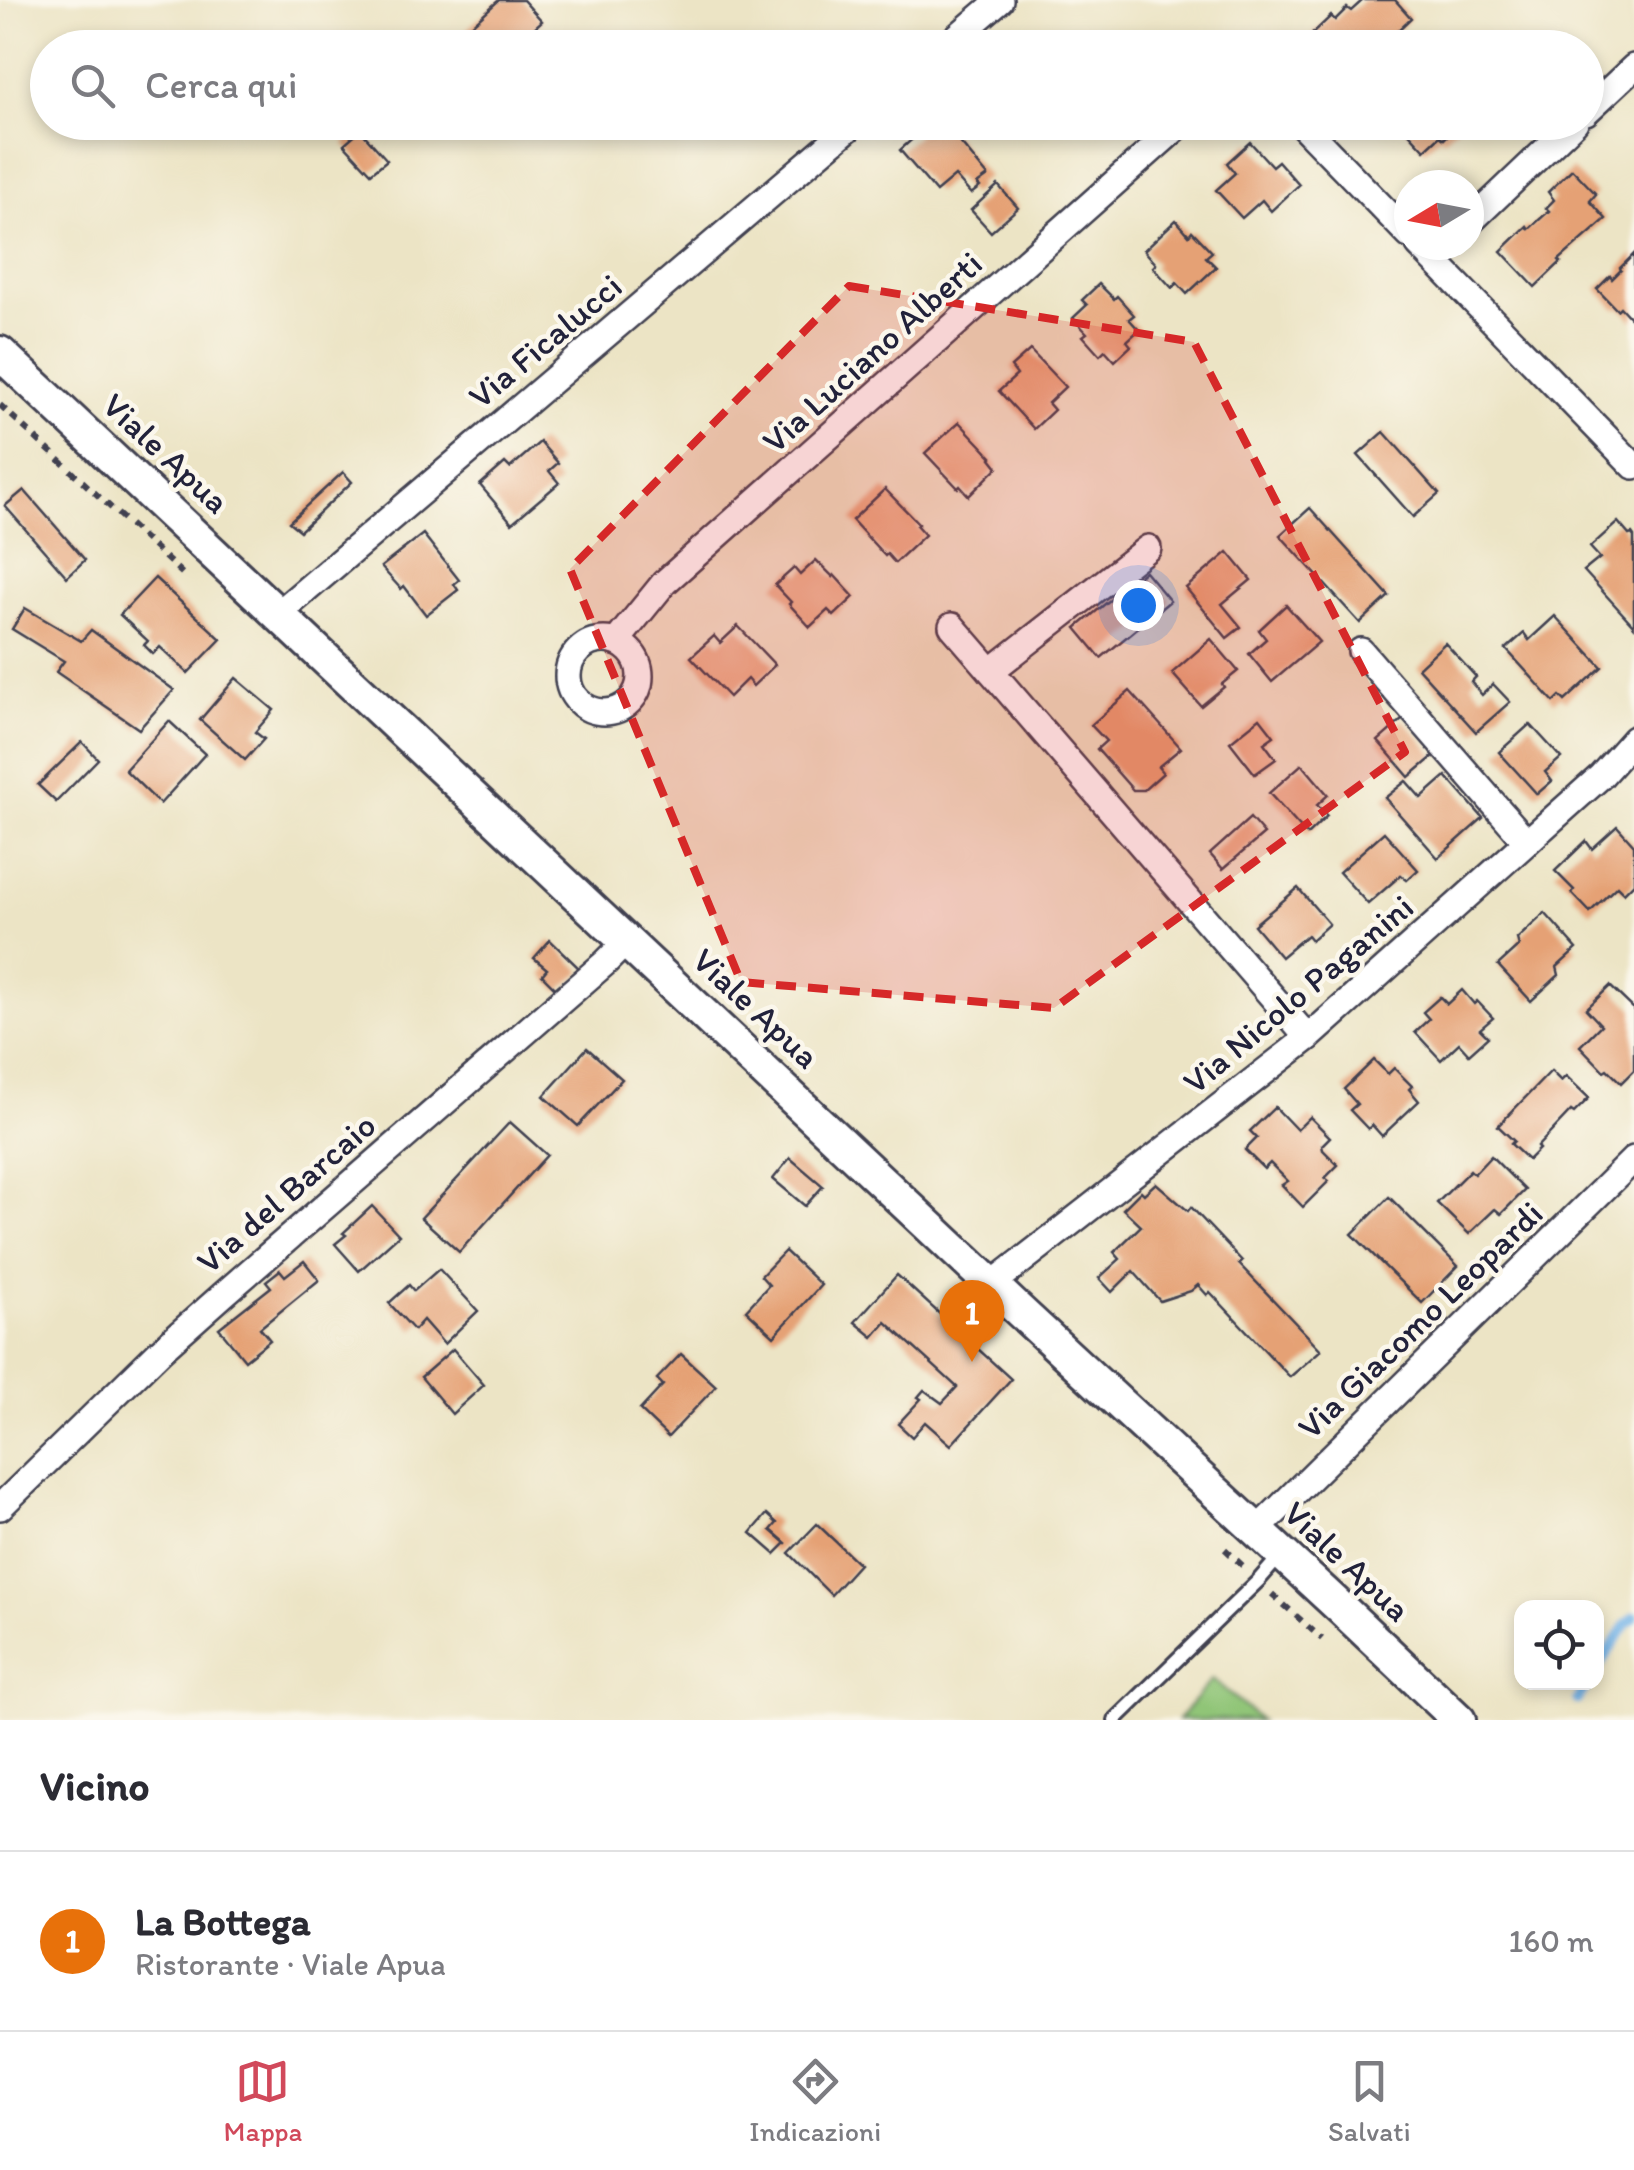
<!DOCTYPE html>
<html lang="it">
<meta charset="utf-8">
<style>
:root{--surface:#fff;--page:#f7f7f7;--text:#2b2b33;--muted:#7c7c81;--line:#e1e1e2;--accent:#d1495b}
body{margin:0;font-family:Itim,sans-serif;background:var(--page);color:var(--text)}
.controls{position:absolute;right:30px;bottom:30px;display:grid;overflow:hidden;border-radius:20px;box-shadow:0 5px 15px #0003}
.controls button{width:90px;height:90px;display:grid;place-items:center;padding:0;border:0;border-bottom:2px solid var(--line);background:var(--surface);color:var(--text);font:50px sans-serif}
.compass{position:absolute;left:1394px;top:170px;width:90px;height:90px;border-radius:50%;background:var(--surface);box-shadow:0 5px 15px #0003;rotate:260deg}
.you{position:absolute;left:1138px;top:605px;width:35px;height:35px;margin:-25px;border:8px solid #fff;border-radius:50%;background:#1a73e8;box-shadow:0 0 0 15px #1a73e833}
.badge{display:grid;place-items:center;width:65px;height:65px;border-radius:50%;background:var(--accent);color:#fff;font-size:32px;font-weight:700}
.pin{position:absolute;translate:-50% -82px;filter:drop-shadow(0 2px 5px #0008)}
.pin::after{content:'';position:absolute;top:52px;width:35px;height:30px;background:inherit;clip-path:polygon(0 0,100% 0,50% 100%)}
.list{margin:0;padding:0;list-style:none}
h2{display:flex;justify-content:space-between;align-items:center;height:130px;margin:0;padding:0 40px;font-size:42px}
h2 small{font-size:32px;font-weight:400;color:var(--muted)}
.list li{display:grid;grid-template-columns:65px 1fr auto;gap:30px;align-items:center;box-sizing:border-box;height:180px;padding:0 40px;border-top:2px solid var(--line)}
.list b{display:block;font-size:38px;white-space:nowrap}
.list p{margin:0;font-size:32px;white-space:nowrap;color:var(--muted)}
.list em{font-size:32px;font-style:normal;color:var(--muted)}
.icon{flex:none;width:55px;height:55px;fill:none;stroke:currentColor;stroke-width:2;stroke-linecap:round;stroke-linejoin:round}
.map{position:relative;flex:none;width:1634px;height:1720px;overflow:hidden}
.search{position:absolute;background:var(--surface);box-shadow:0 5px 15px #0003;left:30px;right:30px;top:30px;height:110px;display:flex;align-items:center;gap:25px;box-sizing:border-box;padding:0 35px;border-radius:55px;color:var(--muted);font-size:38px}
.sheet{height:310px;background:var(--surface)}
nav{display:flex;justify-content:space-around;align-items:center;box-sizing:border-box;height:140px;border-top:2px solid var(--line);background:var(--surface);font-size:28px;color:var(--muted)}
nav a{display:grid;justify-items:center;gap:5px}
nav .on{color:var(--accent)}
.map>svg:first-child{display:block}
</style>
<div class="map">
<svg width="1634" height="1720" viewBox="0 0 1634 1720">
<rect width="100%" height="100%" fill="#fbf7ec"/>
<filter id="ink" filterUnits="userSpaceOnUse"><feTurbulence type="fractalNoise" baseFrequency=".01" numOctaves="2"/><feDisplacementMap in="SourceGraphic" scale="20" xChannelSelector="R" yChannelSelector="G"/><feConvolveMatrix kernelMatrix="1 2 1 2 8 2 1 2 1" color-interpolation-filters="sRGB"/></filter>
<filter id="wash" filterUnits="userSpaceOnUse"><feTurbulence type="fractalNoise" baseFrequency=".0048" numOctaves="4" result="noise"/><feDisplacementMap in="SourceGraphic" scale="40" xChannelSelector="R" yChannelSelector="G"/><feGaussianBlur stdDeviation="2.25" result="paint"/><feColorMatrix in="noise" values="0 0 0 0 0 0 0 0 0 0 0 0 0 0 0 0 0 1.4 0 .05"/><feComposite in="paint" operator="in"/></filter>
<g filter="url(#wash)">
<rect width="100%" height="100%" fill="#ece4c5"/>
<polygon fill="#90c577" stroke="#597459" stroke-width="2.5" points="1212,1679 1260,1720 1178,1720"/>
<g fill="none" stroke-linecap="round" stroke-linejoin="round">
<g stroke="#76b5e9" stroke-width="10">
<polyline points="1596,1670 1626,1625 1634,1617"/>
<polyline points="1577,1700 1589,1682"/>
</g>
</g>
<g id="blocks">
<g fill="#e5a174">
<polygon points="499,0 523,0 542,21 512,48 446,48"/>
<polygon points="1363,0 1395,0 1411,18 1379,48 1326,48 1313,33 1331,16 1335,20 1347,8 1351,11"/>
<polygon points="909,122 943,122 988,176 977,184 980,187 971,194 955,176 936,192 900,150 918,134"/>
<polygon points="1399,122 1461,122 1444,139 1440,136 1425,150"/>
<polygon points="360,130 387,160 371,173 344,144"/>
<polygon points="1250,142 1272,166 1278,161 1299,185 1271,211 1262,200 1242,218 1216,190 1235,173 1227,163"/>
<polygon points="1572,169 1596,194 1590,201 1606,219 1559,260 1561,262 1535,287 1501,251 1527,226 1529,229 1549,211 1546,208 1554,200 1548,192"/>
<polygon points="998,185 1018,208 991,232 971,210"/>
<polygon points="1176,220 1189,235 1192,231 1212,252 1206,257 1216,267 1187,294 1177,283 1172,288 1153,267 1156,264 1144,250"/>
<polygon points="1634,254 1634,322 1620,307 1617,310 1597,289 1610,276 1612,279 1621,270 1620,268"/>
<polygon points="1099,284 1114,299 1117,296 1134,315 1129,319 1139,330 1127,341 1131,346 1115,361 1105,350 1100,355 1083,336 1087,333 1073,318 1087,305 1082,300"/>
<polygon points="1030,350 1065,387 1048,403 1054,410 1034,429 999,391 1017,375 1011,367"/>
<polygon points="959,422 992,457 991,458 998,467 969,496 960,486 958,488 925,453"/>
<polygon points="1384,432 1439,494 1413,517 1358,455"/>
<polygon points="540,442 558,463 549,471 559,483 512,523 480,485 505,463 510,468"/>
<polygon points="343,472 352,482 300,531 289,522"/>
<polygon points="885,489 919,524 917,526 925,535 895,563 887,554 885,556 852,520"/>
<polygon points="24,490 85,560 67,577 5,506"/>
<polygon points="1310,508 1389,596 1360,623 1280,535"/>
<polygon points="1618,522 1629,535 1632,534 1634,537 1634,626 1584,571 1600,558 1590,547"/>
<polygon points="423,534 459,580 454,584 458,590 426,615 404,586 401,589 381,567"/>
<polygon points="1228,552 1251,580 1222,604 1241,627 1227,638 1186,588"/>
<polygon points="816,560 833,577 834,575 854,597 834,616 828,610 810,627 789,604 791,602 775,585 794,568 800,575"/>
<polygon points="1145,571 1170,601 1101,658 1076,628"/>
<polygon points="155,578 221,639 188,673 160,647 153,654 144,645 148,641 120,615"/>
<polygon points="1286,605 1319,642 1272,682 1249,654 1266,639 1259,630"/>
<polygon points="25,608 81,641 91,630 174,690 139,729 56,672 64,661 12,629"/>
<polygon points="1555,616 1602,667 1565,701 1560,696 1554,702 1506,649 1524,633 1529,640"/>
<polygon points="738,626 775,665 753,686 747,679 729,697 691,657 714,636 720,643"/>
<polygon points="1211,639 1238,671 1222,684 1224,687 1201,706 1172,673"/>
<polygon points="1445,643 1476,677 1471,682 1482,695 1493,684 1510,702 1476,732 1418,668"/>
<polygon points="236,678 274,710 255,732 264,739 245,760 200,720"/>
<polygon points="1130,691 1181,748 1158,767 1163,773 1144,790 1133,790 1097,749 1106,741 1091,725"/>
<polygon points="1260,718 1274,736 1264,743 1276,759 1255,774 1230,742"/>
<polygon points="1403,719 1435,755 1409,777 1378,741"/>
<polygon points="169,721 205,754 160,804 125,770"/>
<polygon points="1530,724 1561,758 1545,772 1552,781 1537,794 1499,752"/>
<polygon points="82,742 98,759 56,802 38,785"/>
<polygon points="1302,764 1328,795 1317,805 1327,816 1307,835 1269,793"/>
<polygon points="1446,776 1483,818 1438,858 1385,798 1406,781 1421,798"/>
<polygon points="1250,818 1264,834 1223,869 1210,854"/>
<polygon points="1617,826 1634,845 1634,883 1624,893 1617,886 1590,912 1572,893 1574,890 1555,871 1586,841 1592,849"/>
<polygon points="1384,832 1418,870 1407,880 1401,875 1368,904 1339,872"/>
<polygon points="1298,888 1329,924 1311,940 1307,935 1281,957 1254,925"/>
<polygon points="1545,913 1577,949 1557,967 1559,975 1531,1001 1498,965 1519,946 1517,939"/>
<polygon points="550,940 582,971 559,992 542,975 547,969 534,958"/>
<polygon points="1610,986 1634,1009 1634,1070 1621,1083 1607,1069 1604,1071 1580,1046 1601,1025 1586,1009"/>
<polygon points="1462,990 1474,1004 1477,1001 1493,1018 1480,1029 1488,1037 1469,1054 1459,1043 1441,1060 1415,1032 1429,1019 1423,1012 1440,997 1447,1004"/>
<polygon points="587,1048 622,1079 578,1126 544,1096"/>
<polygon points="1374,1060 1388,1074 1394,1068 1412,1086 1409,1089 1419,1101 1382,1136 1372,1125 1368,1129 1350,1110 1357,1104 1344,1089"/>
<polygon points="1551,1071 1561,1081 1566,1076 1589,1098 1574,1113 1571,1111 1537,1147 1539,1149 1528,1160 1511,1144 1514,1141 1498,1126"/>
<polygon points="1275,1107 1297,1130 1310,1117 1330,1137 1322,1145 1323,1150 1338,1165 1325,1178 1329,1181 1303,1207 1282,1185 1288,1181 1270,1163 1264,1169 1245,1150 1257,1138 1250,1131"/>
<polygon points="510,1122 547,1155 459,1252 421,1218"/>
<polygon points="1491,1156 1525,1190 1501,1214 1495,1209 1469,1234 1437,1203 1470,1170 1474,1174"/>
<polygon points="790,1158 823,1186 805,1206 773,1179"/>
<polygon points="1156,1183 1188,1211 1191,1207 1242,1261 1239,1264 1321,1350 1290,1377 1210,1292 1207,1295 1198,1285 1191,1291 1160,1301 1133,1271 1112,1292 1099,1278 1120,1259 1114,1252 1141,1226 1123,1209 1141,1191 1144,1194"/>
<polygon points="1389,1197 1458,1266 1422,1303 1352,1234"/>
<polygon points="372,1206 399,1235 359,1271 335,1244 346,1235 343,1233"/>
<polygon points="785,1251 821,1285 774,1336 746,1310 769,1285 761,1276"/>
<polygon points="304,1261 319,1280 260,1328 270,1340 245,1360 219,1328 271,1287 266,1281 280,1270 285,1276"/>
<polygon points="439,1269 478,1311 444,1344 423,1320 414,1330 389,1303 409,1285 414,1291"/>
<polygon points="897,1275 1011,1379 951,1445 925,1422 912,1437 898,1424 921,1399 918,1397 924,1390 942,1403 957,1387 886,1322 873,1337 855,1322"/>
<polygon points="453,1349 484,1385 452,1414 421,1377"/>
<polygon points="681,1354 716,1386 668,1437 640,1410 663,1385 657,1379"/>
<polygon points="767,1514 777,1523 771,1530 786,1543 775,1554 751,1533"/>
<polygon points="817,1524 859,1564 831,1595 789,1553"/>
</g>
</g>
</g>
<g filter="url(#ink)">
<use href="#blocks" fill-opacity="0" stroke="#403f50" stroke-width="2.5"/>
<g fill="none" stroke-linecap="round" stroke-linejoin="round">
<defs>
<polyline id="service" points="1115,1720 1258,1581 1280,1556"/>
<g id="minor">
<polyline points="944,48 1000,0"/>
<polyline points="1586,112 1634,67"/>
<polyline points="1299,122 1409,235"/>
<polyline points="1469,223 1575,122"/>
<polyline points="1419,245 1634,466"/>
<polyline points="279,613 856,122"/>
<polyline points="952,626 1308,1038"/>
<circle cx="604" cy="676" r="36"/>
<polyline points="616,642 664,583 1183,122"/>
<polyline points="1361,651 1527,842"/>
<polyline points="991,671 1148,548"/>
<polyline points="992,1284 1308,1038 1601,776 1634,739"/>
<polyline points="0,1507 161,1350 224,1294 605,963 626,942"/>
<polyline points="1256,1531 1634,1159"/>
</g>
<polyline id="tertiary" points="0,353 1012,1304 1344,1611 1459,1720"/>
</defs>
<use href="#service" stroke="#403f50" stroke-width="18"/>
<use href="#minor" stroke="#403f50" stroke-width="30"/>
<use href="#tertiary" stroke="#403f50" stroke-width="38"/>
<g stroke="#403f50" stroke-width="6" stroke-dasharray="8 8" stroke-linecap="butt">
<polyline points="0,405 186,577"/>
<polyline points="1225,1549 1245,1568"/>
<polyline points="1272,1594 1322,1639"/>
</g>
<use href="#service" stroke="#fff" stroke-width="12"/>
<use href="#minor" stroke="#fff" stroke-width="25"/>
<use href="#tertiary" stroke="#fff" stroke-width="32"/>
</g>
</g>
<path fill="#d62828" fill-opacity="0.2" stroke="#d62828" stroke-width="8" stroke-dasharray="20 12" stroke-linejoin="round" d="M849,286L1194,342L1405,752L1054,1008L741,982L570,569Z"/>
<g text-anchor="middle" stroke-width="9" stroke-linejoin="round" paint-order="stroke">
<g font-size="35" fill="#22223b" stroke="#fbf7ec">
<text transform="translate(545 341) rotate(-40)" y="12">Via Ficalucci</text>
<text transform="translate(872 352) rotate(-42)" y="12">Via Luciano Alberti</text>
<text transform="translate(166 453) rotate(43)" y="12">Viale Apua</text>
<text transform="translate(1298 994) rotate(-40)" y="12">Via Nicolo Paganini</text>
<text transform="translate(756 1008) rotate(43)" y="12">Viale Apua</text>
<text transform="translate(286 1193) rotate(-41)" y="12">Via del Barcaio</text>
<text transform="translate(1420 1320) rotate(-44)" y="12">Via Giacomo Leopardi</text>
<text transform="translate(1347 1561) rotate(43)" y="12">Viale Apua</text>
</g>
</g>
</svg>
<div class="controls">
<button><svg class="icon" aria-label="locate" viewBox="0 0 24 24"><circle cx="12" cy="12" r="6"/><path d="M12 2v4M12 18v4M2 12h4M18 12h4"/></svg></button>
</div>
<svg class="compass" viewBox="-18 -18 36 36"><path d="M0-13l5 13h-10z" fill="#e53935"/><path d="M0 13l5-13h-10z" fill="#7c7c81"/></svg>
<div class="you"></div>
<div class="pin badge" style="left:972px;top:1362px;background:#e8710a">1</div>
<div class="search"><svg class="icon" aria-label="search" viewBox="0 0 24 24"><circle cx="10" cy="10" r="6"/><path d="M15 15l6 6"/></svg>Cerca qui</div>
</div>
<section class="sheet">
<h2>Vicino<small></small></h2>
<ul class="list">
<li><span class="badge" style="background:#e8710a">1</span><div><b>La Bottega</b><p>Ristorante · Viale Apua</p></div><em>160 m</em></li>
</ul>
</section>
<nav>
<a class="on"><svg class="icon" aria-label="map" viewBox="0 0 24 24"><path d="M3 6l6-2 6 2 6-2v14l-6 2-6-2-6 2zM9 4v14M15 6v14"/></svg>Mappa</a>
<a><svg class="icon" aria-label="directions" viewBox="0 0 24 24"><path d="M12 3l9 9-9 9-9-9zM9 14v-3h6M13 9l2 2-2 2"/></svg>Indicazioni</a>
<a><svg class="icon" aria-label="saved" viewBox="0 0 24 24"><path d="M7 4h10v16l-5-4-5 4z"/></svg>Salvati</a>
</nav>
